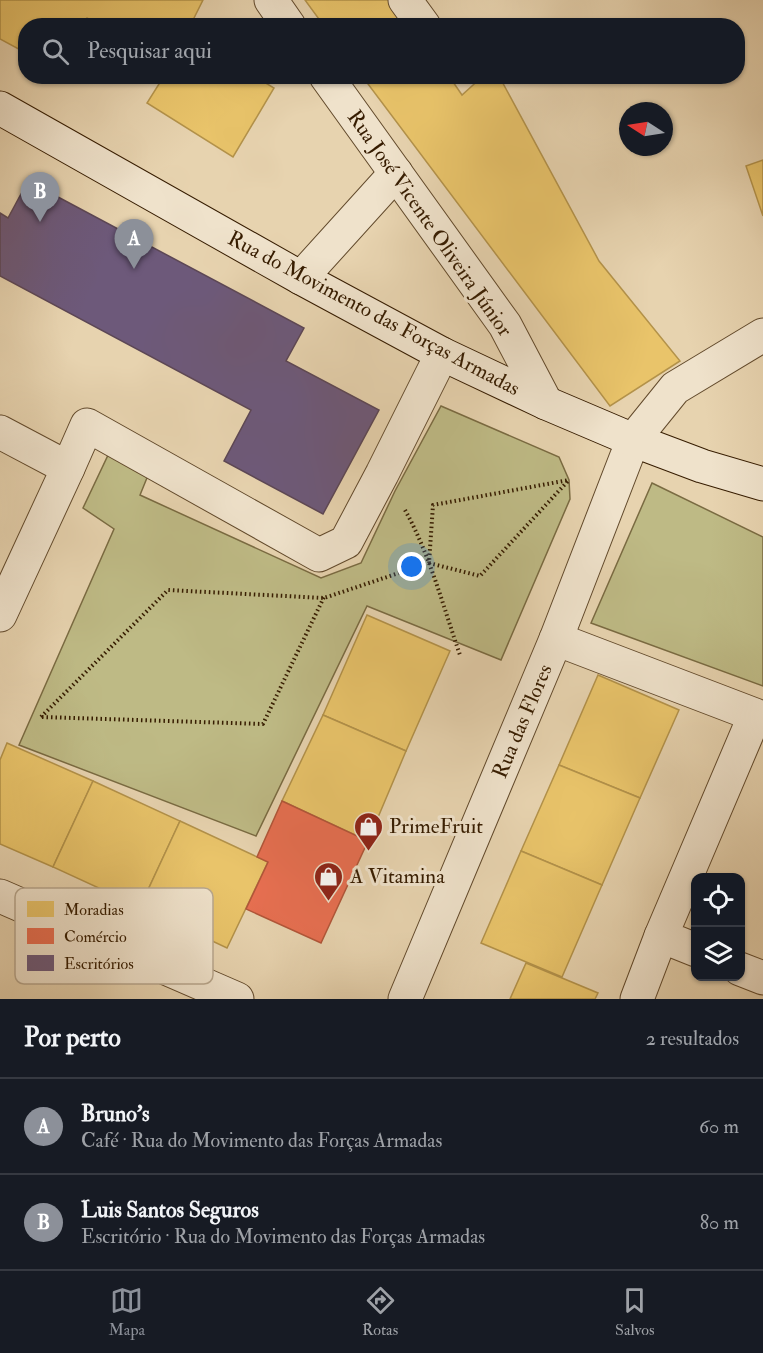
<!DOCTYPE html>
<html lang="pt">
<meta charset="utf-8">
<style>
:root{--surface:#171b24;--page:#20242c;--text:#f1f3f6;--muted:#9ea1a6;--line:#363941;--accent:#8c9099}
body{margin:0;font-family:"IM FELL Double Pica",serif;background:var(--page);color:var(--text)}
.controls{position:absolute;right:18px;bottom:18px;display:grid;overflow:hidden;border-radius:12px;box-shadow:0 2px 4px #0004}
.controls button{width:54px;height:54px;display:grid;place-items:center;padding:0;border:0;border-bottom:2px solid var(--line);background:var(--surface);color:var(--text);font:30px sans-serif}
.compass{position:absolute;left:619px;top:102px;width:54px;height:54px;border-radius:50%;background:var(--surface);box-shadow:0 2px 4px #0004;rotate:282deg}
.you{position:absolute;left:412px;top:567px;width:21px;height:21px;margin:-15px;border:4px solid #fff;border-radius:50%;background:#1a73e8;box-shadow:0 0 0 9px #1a73e833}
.badge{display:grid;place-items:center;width:39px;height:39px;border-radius:50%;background:var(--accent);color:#fff;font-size:20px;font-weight:700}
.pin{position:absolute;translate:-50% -50px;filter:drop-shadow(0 2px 3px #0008)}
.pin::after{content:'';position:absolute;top:32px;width:21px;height:18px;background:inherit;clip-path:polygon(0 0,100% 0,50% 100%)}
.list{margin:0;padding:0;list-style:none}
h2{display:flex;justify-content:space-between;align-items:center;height:78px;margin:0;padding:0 24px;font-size:26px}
h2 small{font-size:20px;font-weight:400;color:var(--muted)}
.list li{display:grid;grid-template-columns:39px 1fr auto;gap:18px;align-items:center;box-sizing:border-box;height:96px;padding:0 24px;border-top:2px solid var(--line)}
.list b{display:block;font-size:22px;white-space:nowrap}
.list p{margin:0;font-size:20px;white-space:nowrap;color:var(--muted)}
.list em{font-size:20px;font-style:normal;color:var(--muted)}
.icon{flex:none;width:33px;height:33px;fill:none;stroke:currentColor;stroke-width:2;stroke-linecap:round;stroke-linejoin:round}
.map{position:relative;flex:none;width:763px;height:999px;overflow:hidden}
.search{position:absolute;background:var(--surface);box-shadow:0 2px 4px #0004;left:18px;right:18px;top:18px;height:66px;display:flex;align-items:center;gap:15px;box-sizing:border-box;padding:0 21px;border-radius:24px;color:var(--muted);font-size:22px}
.sheet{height:270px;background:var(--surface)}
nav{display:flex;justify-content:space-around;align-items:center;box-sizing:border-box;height:84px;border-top:2px solid var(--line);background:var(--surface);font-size:16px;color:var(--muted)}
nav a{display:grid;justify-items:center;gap:3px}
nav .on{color:var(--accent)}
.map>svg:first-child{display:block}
</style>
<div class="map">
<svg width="763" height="999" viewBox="0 0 763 999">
<rect width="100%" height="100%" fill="#e7d3af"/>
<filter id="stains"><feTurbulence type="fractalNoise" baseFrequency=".00333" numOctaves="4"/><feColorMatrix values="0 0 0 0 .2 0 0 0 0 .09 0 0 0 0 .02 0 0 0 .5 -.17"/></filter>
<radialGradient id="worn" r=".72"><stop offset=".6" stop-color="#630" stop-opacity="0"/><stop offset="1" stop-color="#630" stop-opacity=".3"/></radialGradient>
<g fill="#beba85" stroke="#7a6b42" stroke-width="1.5">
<polygon points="441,406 559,457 569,480 570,499 501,660 367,606 256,836 19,745 114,529 83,508 110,451 151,468 140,495 321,578 361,563 395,491"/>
<polygon points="652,483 763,537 763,686 591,623"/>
</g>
<g fill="#e9c46a" stroke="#b3924a" stroke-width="1.5">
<polygon points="0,0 203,0 190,26 102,26 87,18 83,26 26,26 26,53 0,39"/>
<polygon points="305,0 393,0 412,26 324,26"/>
<polygon points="164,76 254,76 274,88 233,157 147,103"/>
<polygon points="362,76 449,76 462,95 483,76 499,76 599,261 680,361 610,406"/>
<polygon points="763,160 763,216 746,166"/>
<polygon points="367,615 450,651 406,751 323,715"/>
<polygon points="598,675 679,710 640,798 559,765"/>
<polygon points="323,715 406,751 368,841 282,801"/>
<polygon points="7,743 93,781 53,867 0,844 0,760"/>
<polygon points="559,765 640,798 602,885 521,851"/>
<polygon points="93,781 180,821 140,907 53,867"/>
<polygon points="180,821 268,862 227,948 140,907"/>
<polygon points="521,851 602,885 562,977 481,943"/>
<polygon points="526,963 598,993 595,999 510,999"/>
</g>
<polygon fill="#e76f51" stroke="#b25639" stroke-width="1.5" points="282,801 368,841 321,943 246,909 268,862 257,857"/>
<polygon fill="#6d597a" stroke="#5c4755" stroke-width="1.5" points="28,181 304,328 286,361 379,410 323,514 224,461 251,410 0,276 0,213 8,218"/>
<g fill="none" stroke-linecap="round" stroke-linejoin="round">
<defs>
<g id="street">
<polyline points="271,0 289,26"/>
<polyline points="405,0 424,26"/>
<polyline points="326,76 505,325 546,403"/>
<polyline points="301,278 396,173"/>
<polyline points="0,432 68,468 0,615"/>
<polyline points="68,468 87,425 319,555 346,542 382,474 442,354"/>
<polyline points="556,639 755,715 661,936 696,950"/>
<polyline points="0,896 237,999"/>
<polyline points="740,969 763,978"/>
<polyline points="405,999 556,639 633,440 675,388 763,335"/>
<polyline points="637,999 661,936"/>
</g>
<polyline id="secondary" points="0,108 301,278 442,354 546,403 633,440 702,466 763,484"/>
</defs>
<use href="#street" stroke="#624a2c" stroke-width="35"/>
<use href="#secondary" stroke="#361c00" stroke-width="35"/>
<g stroke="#361c00" stroke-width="4" stroke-dasharray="1.5 3" stroke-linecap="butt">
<path d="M405,510C430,555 443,606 460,655"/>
<polyline points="429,563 480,576 568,481"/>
<polyline points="41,717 168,590 324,598 429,563 433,505 569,480"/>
<polyline points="42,717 263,724 324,597"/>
</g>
<use href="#street" stroke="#efe2cb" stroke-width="33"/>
<use href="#secondary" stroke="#efe2cb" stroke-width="33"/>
</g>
<defs>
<symbol id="shop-pin" viewBox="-11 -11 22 30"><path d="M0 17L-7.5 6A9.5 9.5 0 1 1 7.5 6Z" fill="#8f2418" stroke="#efe2cb"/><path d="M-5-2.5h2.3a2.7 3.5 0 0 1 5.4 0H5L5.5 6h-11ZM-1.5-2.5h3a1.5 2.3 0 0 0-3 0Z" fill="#fff"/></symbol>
</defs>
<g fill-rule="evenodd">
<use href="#shop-pin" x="352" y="810" width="33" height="45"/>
<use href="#shop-pin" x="312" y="860" width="33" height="45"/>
</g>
<g text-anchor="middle" stroke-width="6" stroke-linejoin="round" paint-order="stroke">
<g font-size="21" fill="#361c00" stroke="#efe2cb">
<text transform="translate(430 223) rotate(55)" y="7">Rua José Vicente Oliveira Júnior</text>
<text transform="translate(374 313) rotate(28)" y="7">Rua do Movimento das Forças Armadas</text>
<text transform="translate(522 721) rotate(-67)" y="7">Rua das Flores</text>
</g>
<g font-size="21" fill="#361c00" stroke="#efe2cb" text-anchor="start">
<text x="389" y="833">PrimeFruit</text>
<text x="350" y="883">A Vitamina</text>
</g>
</g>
<rect x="15" y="888" width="198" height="96" rx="9" fill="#efe2cb" stroke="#b8a78e" stroke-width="1.5"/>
<rect x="27" y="901" width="27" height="16" fill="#e9c46a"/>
<rect x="27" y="928" width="27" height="16" fill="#e76f51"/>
<rect x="27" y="955" width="27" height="16" fill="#6d597a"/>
<g font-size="16" fill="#361c00">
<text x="64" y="915">Moradias</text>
<text x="64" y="942">Comércio</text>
<text x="64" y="969">Escritórios</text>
</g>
<rect width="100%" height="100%" filter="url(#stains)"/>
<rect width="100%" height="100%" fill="url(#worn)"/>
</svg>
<div class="controls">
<button><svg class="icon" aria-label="locate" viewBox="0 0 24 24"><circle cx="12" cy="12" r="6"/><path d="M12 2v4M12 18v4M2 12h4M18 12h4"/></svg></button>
<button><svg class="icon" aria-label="layers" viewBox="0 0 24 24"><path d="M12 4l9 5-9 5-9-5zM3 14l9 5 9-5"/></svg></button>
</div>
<svg class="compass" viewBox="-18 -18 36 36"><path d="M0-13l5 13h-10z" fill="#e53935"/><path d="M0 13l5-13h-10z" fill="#9ea1a6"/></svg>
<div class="you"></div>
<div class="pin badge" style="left:134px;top:269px">A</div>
<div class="pin badge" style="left:40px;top:222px">B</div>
<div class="search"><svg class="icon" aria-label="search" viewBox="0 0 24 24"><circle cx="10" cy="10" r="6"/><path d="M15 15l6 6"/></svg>Pesquisar aqui</div>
</div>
<section class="sheet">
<h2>Por perto<small>2 resultados</small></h2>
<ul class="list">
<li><span class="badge">A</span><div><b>Bruno's</b><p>Café · Rua do Movimento das Forças Armadas</p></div><em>60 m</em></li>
<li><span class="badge">B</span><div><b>Luis Santos Seguros</b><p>Escritório · Rua do Movimento das Forças Armadas</p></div><em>80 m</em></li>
</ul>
</section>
<nav>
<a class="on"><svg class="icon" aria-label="map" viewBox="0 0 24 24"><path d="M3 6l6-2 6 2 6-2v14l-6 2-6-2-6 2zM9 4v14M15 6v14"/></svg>Mapa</a>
<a><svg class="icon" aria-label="directions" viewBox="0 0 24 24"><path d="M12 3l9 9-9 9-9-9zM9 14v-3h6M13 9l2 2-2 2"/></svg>Rotas</a>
<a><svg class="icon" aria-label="saved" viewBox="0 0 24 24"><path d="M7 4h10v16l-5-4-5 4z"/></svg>Salvos</a>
</nav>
